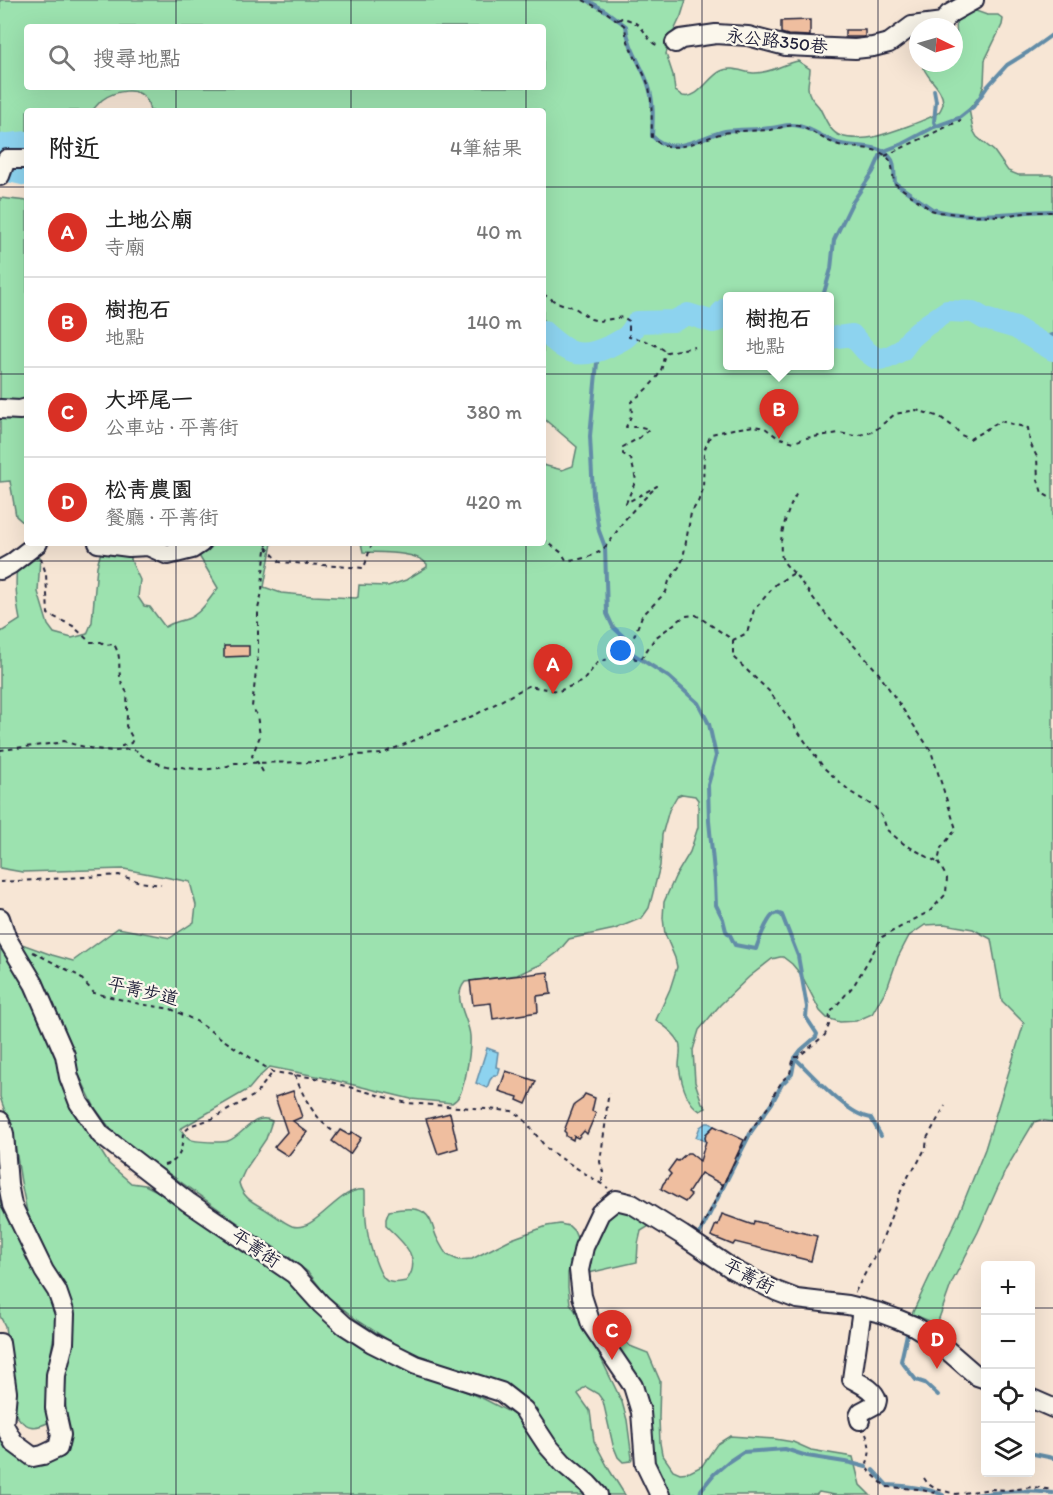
<!DOCTYPE html>
<html lang="zh-TW">
<meta charset="utf-8">
<style>
:root{--surface:#fff;--page:#f6f6f6;--text:#222;--muted:#767676;--line:#e0e0e0;--accent:#d93025}
body{margin:0;font-family:Itim,"LXGW WenKai TC",sans-serif;background:var(--page);color:var(--text)}
.controls{position:absolute;right:18px;bottom:18px;display:grid;overflow:hidden;border-radius:6px;box-shadow:0 6px 24px #0002}
.controls button{width:54px;height:54px;display:grid;place-items:center;padding:0;border:0;border-bottom:2px solid var(--line);background:var(--surface);color:var(--text);font:30px sans-serif}
.compass{position:absolute;left:909px;top:18px;width:54px;height:54px;border-radius:50%;background:var(--surface);box-shadow:0 6px 24px #0002;rotate:95deg}
.you{position:absolute;left:621px;top:651px;width:21px;height:21px;margin:-15px;border:4px solid #fff;border-radius:50%;background:#1a73e8;box-shadow:0 0 0 9px #1a73e833}
.badge{display:grid;place-items:center;width:39px;height:39px;border-radius:50%;background:var(--accent);color:#fff;font-size:20px;font-weight:700}
.pin{position:absolute;translate:-50% -50px;filter:drop-shadow(0 2px 3px #0008)}
.pin::after{content:'';position:absolute;top:32px;width:21px;height:18px;background:inherit;clip-path:polygon(0 0,100% 0,50% 100%)}
.popup{position:absolute;left:723px;top:292px;width:111px;height:78px;box-sizing:border-box;display:grid;place-content:center;border-radius:6px;background:var(--surface);filter:drop-shadow(0 2px 4px #0005);font-size:20px;white-space:nowrap;color:var(--muted)}
.popup b{font-size:22px;color:var(--text)}
.popup::after{content:'';position:absolute;left:50%;top:100%;margin-left:-12px;border:12px solid transparent;border-top-color:var(--surface)}
.list{margin:0;padding:0;list-style:none}
h2{display:flex;justify-content:space-between;align-items:center;height:78px;margin:0;padding:0 24px;font-size:26px}
h2 small{font-size:20px;font-weight:400;color:var(--muted)}
.list li{display:grid;grid-template-columns:39px 1fr auto;gap:18px;align-items:center;box-sizing:border-box;height:90px;padding:0 24px;border-top:2px solid var(--line)}
.list b{display:block;font-size:22px;white-space:nowrap}
.list p{margin:0;font-size:20px;white-space:nowrap;color:var(--muted)}
.list em{font-size:20px;font-style:normal;color:var(--muted)}
.icon{flex:none;width:33px;height:33px;fill:none;stroke:currentColor;stroke-width:2;stroke-linecap:round;stroke-linejoin:round}
.map{position:relative;flex:none;width:1053px;height:1495px;overflow:hidden}
.search{position:absolute;background:var(--surface);box-shadow:0 6px 24px #0002;left:24px;top:24px;width:522px;height:66px;display:flex;align-items:center;gap:15px;box-sizing:border-box;padding:0 21px;border-radius:6px;color:var(--muted);font-size:22px}
.panel{position:absolute;background:var(--surface);box-shadow:0 6px 24px #0002;left:24px;top:108px;width:522px;height:438px;border-radius:6px}
.map>svg:first-child{display:block}
</style>
<div class="map">
<svg width="1053" height="1495" viewBox="0 0 1053 1495">
<rect width="100%" height="100%" fill="#f7e6d5"/>
<filter id="ink" filterUnits="userSpaceOnUse"><feTurbulence type="fractalNoise" baseFrequency=".0167" numOctaves="2"/><feDisplacementMap in="SourceGraphic" scale="12" xChannelSelector="R" yChannelSelector="G"/><feConvolveMatrix kernelMatrix="1 2 1 2 8 2 1 2 1" color-interpolation-filters="sRGB"/></filter>
<g filter="url(#ink)">
<g fill="#9ce2af" stroke="#5f8275" stroke-width="1.5" fill-rule="evenodd">
<path d="M0,0H686L681,16L671,37L666,54L673,75L675,91C678,92 680,95 683,96C698,100 709,76 721,71C731,66 743,72 753,73C769,74 783,64 798,61L810,69C810,75 808,81 808,87C808,96 814,101 819,107C825,117 829,132 841,136C850,139 865,139 874,137C886,134 931,119 939,112C941,110 942,106 943,104C944,87 924,78 922,63H954V42L957,39L956,22L964,13L976,11L987,15H998L1003,19L1002,25L985,60L984,84L980,96L969,109L973,130L977,137L994,151L1008,171L1018,175H1053V1122L1040,1120L1034,1122L1006,1169L978,1232L952,1282L937,1324L912,1314L958,1216L985,1149L1024,1023L1002,1001L991,939L973,929L944,924L925,925L909,936L898,957L888,986L872,1014L856,1021L840,1022L827,1018L820,1011L802,976L792,964L783,957H780L772,959L749,977L720,1005L699,1030L693,1050L695,1082L702,1103L706,1108L700,1111C686,1103 681,1081 679,1066C679,1058 682,1049 679,1042C674,1032 664,1026 656,1020L670,989L677,967L675,958L665,934L663,918L664,902L675,877L690,852L698,827V800L695,796L682,794L677,796L669,810L662,835L660,866L649,908L642,918L615,929L569,939L558,952L542,964L517,975L465,982C451,999 469,1018 470,1036C471,1051 468,1064 465,1079C462,1088 461,1098 452,1103L411,1099L321,1077L270,1067L259,1077L249,1089L180,1129C183,1132 186,1137 190,1139C194,1142 223,1143 228,1141C243,1136 254,1111 272,1121L266,1139L245,1170L239,1183C243,1199 255,1203 268,1211C276,1216 284,1223 292,1226C316,1234 339,1185 365,1190C365,1219 366,1238 377,1265C379,1270 382,1278 387,1281C393,1284 400,1282 406,1281C424,1259 402,1241 386,1226V1219L389,1211C399,1209 415,1206 423,1212C432,1217 433,1230 437,1238C440,1244 443,1250 447,1255L458,1260L472,1259L509,1240L547,1226L560,1224L569,1226L574,1231L577,1238L568,1273V1287L570,1303L584,1324L597,1350L622,1402L627,1420L632,1458L631,1461L623,1462L618,1457L613,1445L603,1401L598,1394L586,1387L582,1389L578,1394L590,1411L594,1441L610,1471L625,1495H605L558,1446L521,1400L413,1356L357,1320L326,1295L309,1273L289,1257L252,1233L115,1135L95,1108L14,941L52,955L73,961L118,928L170,938L194,922L196,905L190,882L124,869L22,872L0,868V632H1L20,620C16,601 15,585 17,566L34,554L40,557L38,592L48,625L54,633L72,638L87,634L92,622L97,566L101,552H127L140,580L138,597L144,606L150,607L165,627C175,621 178,622 187,619C201,614 209,599 218,588L198,554L211,548L213,543H272L264,587L281,593L313,596L356,598L358,597L359,585L388,586L406,580L427,567V564C415,551 381,553 363,552L361,543H543V465L562,470L573,466L577,447L543,418V111H150C149,108 149,104 147,101C139,85 114,91 102,100C99,103 95,107 92,111H27V181L13,176L0,159ZM27,27H543V87H27ZM728,296H830V366H728Z"/>
<polygon points="0,198 27,201 27,523 25,524 16,516 10,481 0,482"/>
<polygon points="0,933 46,1027 77,1113 109,1164 131,1183 145,1185 171,1198 274,1268 303,1297 445,1383 484,1399 519,1417 586,1495 0,1495 0,1437 4,1445 20,1457 48,1461 63,1457 67,1426 64,1420 67,1419 63,1379 71,1305 27,1212 21,1182 14,1137 0,1097"/>
<path d="M0,1164L57,1315L46,1384L50,1407L49,1422C33,1431 22,1427 14,1411L5,1326L0,1316Z"/>
<polygon points="621,1209 633,1213 651,1225 641,1231 638,1244 637,1262 584,1274 584,1263 612,1210"/>
<polygon points="603,1325 610,1326 630,1346 648,1353 660,1381 659,1418 660,1443 662,1454 673,1470 680,1473 690,1472 702,1466 717,1444 730,1436 775,1439 793,1442 811,1450 853,1457 860,1485 870,1495 835,1495 819,1492 816,1495 666,1495 651,1471 644,1411 600,1328"/>
</g>
<g fill="#8dd3ef" stroke="#628ca7" stroke-width="1.5">
<polygon points="487,1048 498,1052 496,1067 500,1068 498,1075 494,1075 490,1080 487,1088 476,1083"/>
<polygon points="706,1123 710,1123 714,1126 707,1142 696,1137 700,1127"/>
</g>
<g fill="none" stroke-linecap="round" stroke-linejoin="round">
<g stroke="#628ca7" stroke-width="4">
<path d="M587,0L606,11L626,26C628,47 641,64 648,84C654,101 653,118 652,136C673,158 701,136 725,131C740,129 756,130 771,128C781,127 789,123 799,126C813,129 826,140 841,144C857,148 882,143 892,160C895,166 894,176 895,183L932,209C969,221 1014,211 1053,211"/>
<polyline points="934,90 936,101 934,122 936,126"/>
<polyline points="884,151 902,144 934,127 959,118 973,107 987,87 1007,65 1028,52 1053,34"/>
<polyline points="823,296 831,269 834,240 852,203 873,172 881,154"/>
<polyline points="1030,337 1039,338 1053,335"/>
<path d="M598,352L590,436L593,495L599,531L605,547L607,614L613,627L628,641L633,654L669,677L698,703L709,724L716,756L708,785L709,821L715,882L716,905L723,919L726,931L730,935L735,945L756,949C758,942 767,920 773,915C777,912 779,914 782,915L798,956L807,1007L806,1017L817,1034L816,1037L801,1050L795,1058L792,1074L782,1084L772,1103L751,1132L699,1235"/>
<path d="M795,1058C812,1074 848,1116 871,1118L881,1136"/>
<polyline points="907,1334 901,1361 916,1380 925,1383 938,1395"/>
<polyline points="1034,1454 1053,1458"/>
<path d="M873,1470L887,1485C906,1486 925,1487 943,1495"/>
<polyline points="700,1495 701,1490 714,1474 728,1462 743,1452 785,1449 807,1456 851,1463 866,1467"/>
<path d="M976,1495C1001,1491 1028,1490 1053,1493"/>
</g>
<g stroke="#8dd3ef" stroke-width="22">
<polyline points="0,145 27,142"/>
<polyline points="0,169 27,175"/>
<path d="M543,331C567,353 578,361 610,346C626,338 628,338 637,322L674,321L688,314L713,322L718,321L722,312L728,307"/>
<polyline points="830,338 852,335 866,351 874,357 878,359 887,358 902,350 911,338 925,326 947,311 973,312 985,319 1016,328 1053,350"/>
</g>
</g>
<g fill="#efbe9f" stroke="#22223b" stroke-width="1.5">
<polygon points="810,20 810,36 788,35 781,33 781,21"/>
<rect x="845" y="30" width="20" height="7"/>
<polygon points="224,646 249,646 249,656 224,657"/>
<polygon points="548,972 551,994 537,996 538,1012 493,1019 491,1003 473,1005 470,981"/>
<polygon points="506,1071 536,1081 526,1104 517,1100 518,1097 499,1091"/>
<polygon points="293,1091 302,1117 293,1121 307,1132 288,1156 274,1147 287,1132 275,1097"/>
<polygon points="585,1094 595,1098 592,1111 596,1113 587,1134 584,1131 578,1138 574,1136 573,1140 566,1136 566,1133 564,1131 574,1105 581,1100"/>
<polygon points="450,1113 458,1148 438,1154 426,1119"/>
<polygon points="714,1126 744,1140 723,1185 701,1173 688,1193 691,1195 685,1202 661,1189 663,1184 671,1174 668,1171 676,1160 678,1161 687,1153 690,1153 700,1161 706,1141 705,1138 706,1134"/>
<polygon points="340,1130 349,1135 352,1132 361,1138 350,1154 332,1141"/>
<polygon points="722,1214 753,1225 754,1221 817,1236 811,1261 735,1242 733,1245 711,1236 716,1224 718,1225"/>
</g>
<g fill="none" stroke-linecap="round" stroke-linejoin="round">
<defs>
<g id="minor">
<polyline points="675,43 681,39 716,34 748,36 786,46 855,49 873,47 889,43 912,26 943,22 949,14 974,0"/>
<polyline points="0,176 4,165 7,159 27,159"/>
<polyline points="0,409 20,410 27,408"/>
<polyline points="98,543 129,547 148,546 168,555 192,549 201,543"/>
<polyline points="0,570 11,564 38,543"/>
<polyline points="0,918 7,939 34,984 65,1055 69,1077 79,1103 101,1135 188,1202 294,1274 321,1304 344,1325 372,1343 416,1365 501,1392 524,1410 547,1445 563,1463 588,1484 598,1495"/>
<polyline points="0,1121 4,1134 8,1184 12,1205 44,1271 57,1291 65,1314 64,1343 56,1375 55,1408 61,1435 58,1448 43,1455 33,1457 14,1443 4,1425 7,1392 0,1343"/>
<polyline points="1030,1398 1053,1408"/>
<path d="M860,1420L859,1416L861,1412L876,1404L877,1400C874,1389 861,1384 852,1379L862,1309"/>
<polyline points="660,1495 645,1464 641,1412 633,1386 591,1324 582,1296 579,1270 584,1247 600,1213 616,1200 632,1204 682,1235 734,1270 776,1291 797,1299 848,1305 881,1313 897,1319 914,1326 932,1337 977,1376 986,1379"/>
</g>
</defs>
<use href="#minor" stroke="#22223b" stroke-width="22"/>
<g stroke="#22223b" stroke-width="2" stroke-dasharray="4.5 4.5" stroke-linecap="butt">
<path d="M583,0L606,12L625,26C626,48 641,64 648,84C653,101 651,119 652,137C672,159 701,138 724,133C739,130 755,131 770,130C781,128 791,123 802,127C816,133 828,143 843,146C858,149 881,146 890,161C893,166 893,177 894,183L931,210L938,212L969,215L1001,216L1032,212H1053"/>
<path d="M618,20L622,18C627,19 633,21 637,24C647,31 648,44 660,46"/>
<polyline points="885,156 961,120"/>
<path d="M543,294L556,302L575,308L591,319L599,321L623,317L629,321V337C644,339 655,344 667,352"/>
<path d="M543,539L562,553L566,560C571,560 575,559 580,559C608,553 609,541 624,521C634,508 646,497 657,486L626,503L636,480L631,459L623,454V447L639,438L649,429L641,427H626L632,414L631,402C642,393 655,383 661,370C664,363 661,361 667,352L695,347"/>
<polyline points="433,543 442,544 446,543"/>
<polyline points="266,547 280,562 364,568 372,543"/>
<path d="M41,558L46,574L48,614L73,626L90,642H101L106,645L114,644C116,648 119,654 119,659C120,674 118,680 128,694C126,705 128,715 126,726L133,739L131,743L122,746V751"/>
<path d="M794,573C790,569 784,564 782,558C777,539 788,508 798,491"/>
<polyline points="733,640 733,657 770,692 824,768 852,793 875,807 883,818 887,830 904,844 937,862"/>
<path d="M0,750L58,743L64,741C80,747 98,750 115,751C122,751 128,748 134,750C141,752 136,751 141,755C149,761 168,768 177,767"/>
<path d="M181,767C199,770 218,771 235,763L322,762L354,755L381,754L475,715L528,686L559,691L583,681L597,663L627,652L629,649"/>
<polyline points="263,772 258,763 252,756 260,736 257,715 252,707 258,654 258,609 262,592 263,572 267,543"/>
<polyline points="0,882 119,875 140,882 161,885"/>
<polyline points="33,952 79,976 94,993 140,1004 171,1009 196,1021 234,1047 273,1072 316,1078 407,1103 512,1111 522,1117 548,1150 608,1188"/>
<path d="M295,1075C303,1097 316,1121 336,1133"/>
<path d="M164,1165C181,1161 182,1149 183,1133L192,1125L212,1119L255,1095L273,1072"/>
<polyline points="602,1182 603,1172 600,1162 606,1119 607,1104 609,1093"/>
<polyline points="701,1229 750,1131 771,1103 774,1094 783,1080 790,1073 794,1057 798,1057 825,1035 829,1025 830,1013 854,985 882,937 930,911 946,894 947,878 938,862 941,848 956,829 931,751 877,671 827,616 794,573 776,584 754,610 747,633 733,640 696,615 685,616 655,638 641,659 635,659 629,649 642,616 666,592 669,581 679,567 683,559 691,513 698,502 703,489 704,451 711,434 733,429 754,426 765,428 777,437 794,442 806,438 839,433 855,436 873,432 895,414 916,410 940,417 955,428 961,435 970,439 1000,421 1028,428 1030,443 1037,457 1038,480 1042,493 1049,497 1053,496"/>
<polyline points="855,1292 878,1250 901,1191 910,1173 916,1166 926,1147 927,1138 945,1106"/>
<path d="M866,1434C870,1445 871,1452 867,1463L869,1468L868,1470L886,1487L918,1489L934,1493L936,1489"/>
<polyline points="924,1478 928,1484 936,1489 956,1494 992,1489 1009,1490 1033,1487 1053,1490"/>
</g>
<use href="#minor" stroke="#fbf7ec" stroke-width="18"/>
</g>
</g>
<path fill="none" stroke="#22223b" stroke-width="1.5" stroke-opacity="0.55" d="M176,0V27M351,0V27M526,0V27M702,0V1495M878,0V1495M176,87V111M351,87V111M526,87V111M0,187H27M543,187H1053M0,374H27M543,374H1053M176,543V1495M351,543V1495M526,543V1495M0,561H1053M0,748H1053M0,934H1053M0,1121H1053M0,1308H986M1030,1308H1053"/>
<g text-anchor="middle" stroke-width="4.5" stroke-linejoin="round" paint-order="stroke">
<g font-size="18" fill="#22223b" stroke="#fbf7ec">
<text transform="translate(777 41) rotate(7)" y="6">永公路350巷</text>
<text transform="translate(143 991) rotate(13)" y="6">平菁步道</text>
<text transform="translate(256 1248) rotate(34)" y="6">平菁街</text>
<text transform="translate(749 1276) rotate(28)" y="6">平菁街</text>
</g>
</g>
</svg>
<div class="controls">
<button>+</button>
<button>−</button>
<button><svg class="icon" aria-label="locate" viewBox="0 0 24 24"><circle cx="12" cy="12" r="6"/><path d="M12 2v4M12 18v4M2 12h4M18 12h4"/></svg></button>
<button><svg class="icon" aria-label="layers" viewBox="0 0 24 24"><path d="M12 4l9 5-9 5-9-5zM3 14l9 5 9-5"/></svg></button>
</div>
<svg class="compass" viewBox="-18 -18 36 36"><path d="M0-13l5 13h-10z" fill="#e53935"/><path d="M0 13l5-13h-10z" fill="#767676"/></svg>
<div class="you"></div>
<div class="pin badge" style="left:553px;top:694px">A</div>
<div class="pin badge" style="left:779px;top:439px">B</div>
<div class="popup"><b>樹抱石</b>地點</div>
<div class="pin badge" style="left:612px;top:1360px">C</div>
<div class="pin badge" style="left:937px;top:1369px">D</div>
<div class="search"><svg class="icon" aria-label="search" viewBox="0 0 24 24"><circle cx="10" cy="10" r="6"/><path d="M15 15l6 6"/></svg>搜尋地點</div>
<section class="panel">
<h2>附近<small>4筆結果</small></h2>
<ul class="list">
<li><span class="badge">A</span><div><b>土地公廟</b><p>寺廟</p></div><em>40 m</em></li>
<li><span class="badge">B</span><div><b>樹抱石</b><p>地點</p></div><em>140 m</em></li>
<li><span class="badge">C</span><div><b>大坪尾一</b><p>公車站 · 平菁街</p></div><em>380 m</em></li>
<li><span class="badge">D</span><div><b>松青農園</b><p>餐廳 · 平菁街</p></div><em>420 m</em></li>
</ul>
</section>
</div>
